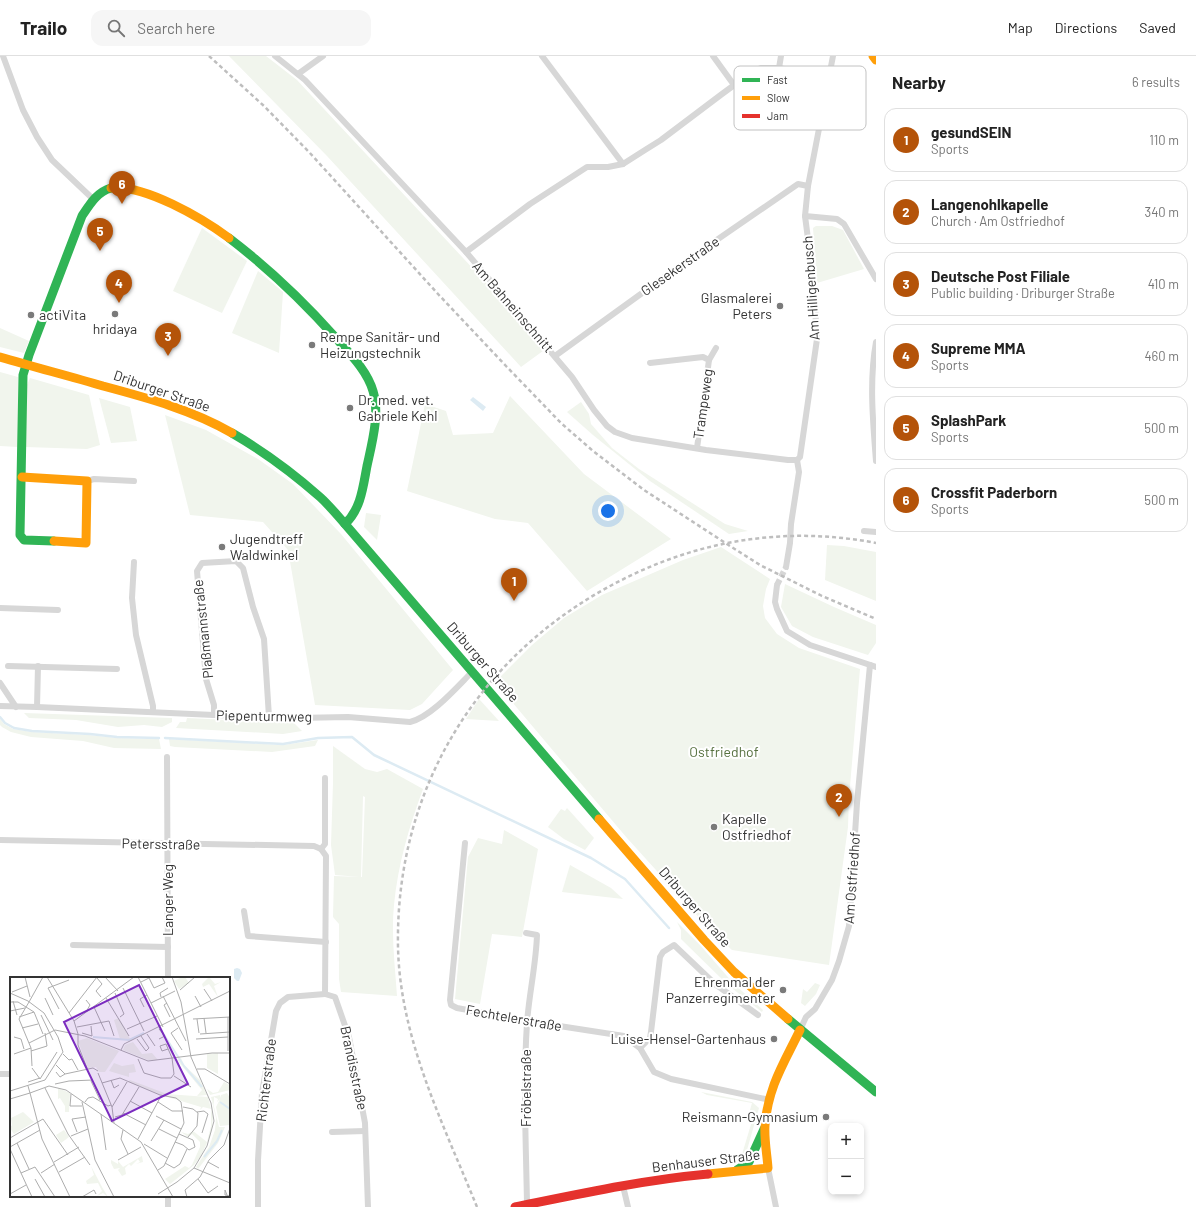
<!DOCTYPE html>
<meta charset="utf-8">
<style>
:root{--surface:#fff;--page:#f6f6f6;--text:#222;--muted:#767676;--line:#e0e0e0;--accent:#b45309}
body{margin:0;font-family:Barlow,sans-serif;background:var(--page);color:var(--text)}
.controls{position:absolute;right:12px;bottom:12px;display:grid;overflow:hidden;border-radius:8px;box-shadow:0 2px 6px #0003}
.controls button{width:36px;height:36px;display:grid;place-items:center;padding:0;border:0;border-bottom:1px solid var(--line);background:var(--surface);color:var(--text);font:20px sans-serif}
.you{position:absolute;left:608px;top:455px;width:14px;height:14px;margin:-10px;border:3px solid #fff;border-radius:50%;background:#1a73e8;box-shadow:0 0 0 6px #1a73e833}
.badge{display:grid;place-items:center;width:26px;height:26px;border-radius:50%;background:var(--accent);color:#fff;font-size:13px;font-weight:700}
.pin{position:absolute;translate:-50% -33px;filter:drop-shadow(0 1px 2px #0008)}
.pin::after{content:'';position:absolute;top:21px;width:14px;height:12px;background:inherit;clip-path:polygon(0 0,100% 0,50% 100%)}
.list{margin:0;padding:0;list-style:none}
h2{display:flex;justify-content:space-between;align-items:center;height:52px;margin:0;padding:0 16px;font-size:17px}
h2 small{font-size:13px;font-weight:400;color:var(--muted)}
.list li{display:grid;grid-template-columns:26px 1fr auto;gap:12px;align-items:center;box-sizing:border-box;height:64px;margin:0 8px 8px;padding:0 8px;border:1px solid var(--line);border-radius:12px}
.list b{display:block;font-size:15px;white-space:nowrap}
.list p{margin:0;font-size:13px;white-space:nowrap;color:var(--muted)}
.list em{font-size:13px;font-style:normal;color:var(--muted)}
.icon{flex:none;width:22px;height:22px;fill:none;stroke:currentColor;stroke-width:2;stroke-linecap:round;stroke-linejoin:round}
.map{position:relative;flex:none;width:876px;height:1151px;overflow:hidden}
header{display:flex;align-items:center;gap:24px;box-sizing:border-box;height:56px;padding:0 20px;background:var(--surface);border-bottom:1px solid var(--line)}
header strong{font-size:19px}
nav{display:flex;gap:22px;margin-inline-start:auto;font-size:14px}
.search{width:280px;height:36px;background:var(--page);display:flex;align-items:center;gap:10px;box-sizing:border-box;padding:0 14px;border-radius:12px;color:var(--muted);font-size:15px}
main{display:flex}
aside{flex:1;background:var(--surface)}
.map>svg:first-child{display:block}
</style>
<header>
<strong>Trailo</strong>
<div class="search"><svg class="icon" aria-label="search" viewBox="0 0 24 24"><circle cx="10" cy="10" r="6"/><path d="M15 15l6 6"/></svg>Search here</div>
<nav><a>Map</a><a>Directions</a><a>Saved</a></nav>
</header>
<main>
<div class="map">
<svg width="876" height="1151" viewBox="0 0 876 1151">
<rect width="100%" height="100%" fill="#fff"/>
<g fill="#f1f5ed">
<polygon points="229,0 266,0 297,24 547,292 521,311 327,100"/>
<polygon points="816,170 832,170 843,174 864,213 817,227 813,172"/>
<polygon points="202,172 247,205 222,257 173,235"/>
<polygon points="258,215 283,236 279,297 232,277"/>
<polygon points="0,272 29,285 24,297 0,291"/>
<polygon points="0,316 18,321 18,391 0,390"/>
<polygon points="30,322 89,339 100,389 87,393 25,391 27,329"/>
<polygon points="510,340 584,418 671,483 587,535 528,467 495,463 407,435 425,348 446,355 453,379 493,377"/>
<polygon points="99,342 130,351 137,385 111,387"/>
<polygon points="581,346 589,358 591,368 612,392 639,413 725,468 748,475 729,478 650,425 593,379 567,356"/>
<polygon points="165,359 206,374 258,403 293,428 341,478 453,614 422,648 410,654 315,649 288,494 263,466 190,459"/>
<polygon points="366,457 381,459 377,484 364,471"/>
<polygon points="827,489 844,490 876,496 876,545 825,524"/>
<polygon points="721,491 770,523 766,533 763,550 765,562 777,578 799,592 860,613 849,742 848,771 829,909 732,894 712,876 627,782 495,626 532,589 564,562 602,539 683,504"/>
<polygon points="785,528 834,551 876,569 876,587 868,599 813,581 792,570 781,551"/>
<polygon points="479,643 499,665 466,663"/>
<polygon points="24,657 172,662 172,666 162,671 144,669 118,671 76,664 29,662"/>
<polygon points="187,662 294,667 302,675 283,678 176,672 180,666 186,666"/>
<polygon points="0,663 4,668 13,673 32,676 89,679 117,682 159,683 161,693 114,692 83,685 31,681 11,676 2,671 0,669"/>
<polygon points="169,683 283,689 318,684 315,690 272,696 175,691 170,690"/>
<path d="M333,690L365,713L377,716L387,713L423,733C409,771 398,808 394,849C391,879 395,910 397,940L341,936L339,923V868L333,861L334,820L362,821L365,741L363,740L361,821L335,819L331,789L333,727Z"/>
<polygon points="567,752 594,782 585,794 564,783 548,771 561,753 565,755"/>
<polygon points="504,774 538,793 522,881 492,878 480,948 455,943 468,801 478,782 502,788"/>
<polygon points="570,809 611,832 623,843 562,836"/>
<polygon points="677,866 700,889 733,927 763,954 762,956 728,929 681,883 681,874"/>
<polygon points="815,927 820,929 816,938 805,950 801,947 803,933 807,936"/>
<polygon points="701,1036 752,1046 759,1052 745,1101 743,1101 740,1105 755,1055 750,1054 752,1047 707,1039"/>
</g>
<g fill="#ddebf3">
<polygon points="473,341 486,351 483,355 470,344"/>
<polygon points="237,912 240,913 242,917 239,925 237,925 234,922 234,913"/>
</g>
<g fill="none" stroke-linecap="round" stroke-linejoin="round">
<g stroke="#ddebf3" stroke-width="2.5">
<polyline points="0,661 5,667 14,672 32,675 90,678 117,681 159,682"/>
<polyline points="165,682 283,688 318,682 352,681 374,699 591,802 625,823 669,872"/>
</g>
<polyline stroke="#d6d6d6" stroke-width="6" stroke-dasharray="6 3" stroke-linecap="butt" points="777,529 786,511"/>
<g stroke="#d7d7d7" stroke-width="6">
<polyline points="3,0 23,54 37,81 52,104 93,143"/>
<polyline points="275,0 305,24 466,196 572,321 594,354 607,370 615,376 632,382 706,394 788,404 797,404"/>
<polyline points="542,0 623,108"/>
<polyline points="713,0 734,29"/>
<polyline points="779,12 781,0"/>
<polyline points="298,18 323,0"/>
<polyline points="805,160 837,163 844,168 876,223"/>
<polyline points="466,196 530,148 587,111 608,111 623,108 645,94 661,84 722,38 752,16 761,12 779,12 829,22"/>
<path d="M876,286C869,325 873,366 876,405"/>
<polyline points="555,300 692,201 798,128 808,130"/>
<polyline points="709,304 716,292"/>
<polyline points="650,307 703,301 709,304 697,392"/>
<polyline points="797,404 800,401 817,283 813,221 805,160 808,130 833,0"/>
<polyline points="87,425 94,423 134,425"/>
<polyline points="864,475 876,476"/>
<polyline points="134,506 132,542 136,579 153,650 153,656"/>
<polyline points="786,511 790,487 791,468 799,416 797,404"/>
<polyline points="777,529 775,546 777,553 787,575 810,589 876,611"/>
<polyline points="0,552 58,554"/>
<polyline points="8,610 117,613"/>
<polyline points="0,627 16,651"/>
<path d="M0,650L37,651L214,659L296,662L348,661L410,666C431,661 456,632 472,616"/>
<polyline points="37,651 38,610"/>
<polyline points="214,659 214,649 206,623 197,515 202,507 236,505 243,512 253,551 264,583 269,661"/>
<polyline points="167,701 168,922"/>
<polyline points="0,784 314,790 321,793"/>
<polyline points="465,787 450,944 451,949 457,952 527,965 624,980 640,992 654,1016 671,1023 770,1044"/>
<polyline points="321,793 326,800 325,938 335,941 349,981 365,1067 368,1151"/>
<polyline points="321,793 325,788 325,722"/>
<polyline points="244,855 248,880 326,886"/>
<path d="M526,877L537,879C536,909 529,938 527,967C523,1027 526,1088 527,1148"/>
<polyline points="73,889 168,891"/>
<polyline points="800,974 806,961 815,953 832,924 839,905 849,870 857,747 870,609"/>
<polyline points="640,992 650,982 651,976 660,901 663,896 674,889 715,928 758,959"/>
<polyline points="0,1018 11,1018"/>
<polyline points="332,1076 365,1075"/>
<polyline points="768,1112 776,1151"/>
<polyline points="623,1130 628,1151"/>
<polyline points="168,1140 168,1151"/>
<polyline points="258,1151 258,1104 262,1037 276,955 280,947 288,941 325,938"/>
</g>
<g stroke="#30b455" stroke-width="9">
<path d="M229,182C267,211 303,245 335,281C349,297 367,314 373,335C380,358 372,387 367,410C363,431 361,453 345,468"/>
<path d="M232,377C263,395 293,417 320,441C329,449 337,459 345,468L599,763"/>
<path d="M54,485L24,484L20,479L23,319L29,299L82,160C90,148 97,136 111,132"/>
<polyline points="788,963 876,1036"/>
<polyline points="737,1114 749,1106 764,1073"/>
</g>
<g stroke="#ff9f0a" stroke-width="9">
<polyline points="873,0 876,4"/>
<path d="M111,132C144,128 202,162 229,182"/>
<path d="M0,301C34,311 69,320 103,330C148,342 192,354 232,377"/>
<polyline points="22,421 87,425 86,487 54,485"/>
<polyline points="599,763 704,884 734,916 788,963"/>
<path d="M708,1118L768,1112C767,1098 764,1083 765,1069C768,1031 784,1007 800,974"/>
</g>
<path stroke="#e5322d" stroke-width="9" d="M515,1151C579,1138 643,1124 708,1118"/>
<g stroke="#bebebe" stroke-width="2.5" stroke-dasharray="4 3" stroke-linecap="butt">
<polyline points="209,0 264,50 309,96 438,238 506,310 561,367 593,395 644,434 730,490 760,509 822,540 876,563"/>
<path d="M477,1151C443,1067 400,983 398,891C395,726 486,587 634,518C710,482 793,471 876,487"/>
</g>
</g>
<g fill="#7a7a7a" stroke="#fff" stroke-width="1.5">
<circle cx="780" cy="250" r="4"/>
<circle cx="115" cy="258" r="4"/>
<circle cx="31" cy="259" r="4"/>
<circle cx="312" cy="289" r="4"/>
<circle cx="350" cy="352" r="4"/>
<circle cx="222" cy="491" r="4"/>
<circle cx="714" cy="771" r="4"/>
<circle cx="783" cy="934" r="4"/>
<circle cx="774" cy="983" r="4"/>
<circle cx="826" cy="1061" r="4"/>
</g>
<g text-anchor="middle" stroke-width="4" stroke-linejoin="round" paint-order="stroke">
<g font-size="14" fill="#333" stroke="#fff">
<text transform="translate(680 210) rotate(-35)" y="5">Glesekerstraße</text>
<text transform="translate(811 232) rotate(-94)" y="5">Am Hilligenbusch</text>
<text transform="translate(513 251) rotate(49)" y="5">Am Bahneinschnitt</text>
<text transform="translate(162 335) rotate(19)" y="5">Driburger Straße</text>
<text transform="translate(703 348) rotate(-82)" y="5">Trampeweg</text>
<text transform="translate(203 573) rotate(-96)" y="5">Plaßmannstraße</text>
<text transform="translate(483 606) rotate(49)" y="5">Driburger Straße</text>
<text transform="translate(264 660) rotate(1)" y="5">Piepenturmweg</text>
<text transform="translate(161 788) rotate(1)" y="5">Petersstraße</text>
<text transform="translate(852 822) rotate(-86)" y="5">Am Ostfriedhof</text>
<text transform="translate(168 844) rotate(-90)" y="5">Langer Weg</text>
<text transform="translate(695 851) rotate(49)" y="5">Driburger Straße</text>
<text transform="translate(514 962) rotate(10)" y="5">Fechtelerstraße</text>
<text transform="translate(354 1012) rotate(78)" y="5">Brandisstraße</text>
<text transform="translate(266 1024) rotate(-83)" y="5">Richterstraße</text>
<text transform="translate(526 1032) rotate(-90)" y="5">Fröbelstraße</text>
<text transform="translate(706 1105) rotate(-7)" y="5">Benhauser Straße</text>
</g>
<g font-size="14" fill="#333" stroke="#fff" text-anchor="start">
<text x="772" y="247" text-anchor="end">Glasmalerei<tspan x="772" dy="16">Peters</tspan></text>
<text x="39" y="264">actiVita</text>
<text x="115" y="278" text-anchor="middle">hridaya</text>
<text x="320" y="286">Rempe Sanitär- und<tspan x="320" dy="16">Heizungstechnik</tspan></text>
<text x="358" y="349">Dr. med. vet.<tspan x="358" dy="16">Gabriele Kehl</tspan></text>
<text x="230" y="488">Jugendtreff<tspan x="230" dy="16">Waldwinkel</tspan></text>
<text x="722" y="768">Kapelle<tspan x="722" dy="16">Ostfriedhof</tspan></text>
<text x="775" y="931" text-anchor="end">Ehrenmal der<tspan x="775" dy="16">Panzerregimenter</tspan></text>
<text x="766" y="988" text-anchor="end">Luise-Hensel-Gartenhaus</text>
<text x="818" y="1066" text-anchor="end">Reismann-Gymnasium</text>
</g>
<g font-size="14" fill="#56703f" stroke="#fff">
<text x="724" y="701">Ostfriedhof</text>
</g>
</g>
<g transform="translate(10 921)">
<rect width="220" height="220" fill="#fff"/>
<path d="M172,0H175L179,6L169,12L164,4ZM199,0L205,7L211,5L204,9L208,20L199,7L193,10L192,7ZM109,41L116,53L120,62H110L104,43ZM77,61L109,74L95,95H89L86,90L78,91L68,64ZM123,65L132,77L142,76L148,83H138L113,73L115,68ZM208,76V97L197,91V77ZM171,81L174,88L190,103L197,118L187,119L192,113L168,84H163ZM104,86L112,89L124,87L126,95L119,96V100L99,94ZM120,103L157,117L198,120L203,140L201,157L191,179L184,188L160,207L155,202L175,189L179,191L182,188L190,170V165L182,157L178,160L171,155L178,157L183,154L197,165L201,149V132L193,130L190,133L191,130L151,118L118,105ZM214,105L220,108V113L200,118L197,112L203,116L208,115ZM48,111L60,116L59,135H55V129L50,121L48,122ZM217,116L220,121V148L210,149L206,130L210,122L207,125L208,122L204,120V128L202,122L209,150H215L208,166L188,192L186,190L199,170L205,153L206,141L201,120L210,118L211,121V118ZM13,135L24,145L4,157L0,151L2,148L1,141ZM54,153L59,160L51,166L46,158ZM132,179L133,185L126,187L130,185L128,182L121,189L119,187L115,191L116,197L112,199L108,193L110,191L104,192L101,186V183L108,187V184L113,190ZM81,189L92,210L98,220L93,216L87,219L92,214L88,206L77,207L76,204L84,198Z" fill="#f1f5ed"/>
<path fill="none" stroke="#ddebf3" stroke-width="2" d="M149,50L174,89L192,110M83,60L119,63L134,56M210,125L220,132M207,164L212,153M194,180L207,164"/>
<path fill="none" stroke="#adadad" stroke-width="1" d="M15,0L20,20M37,0L64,44M95,0L108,14M128,0L153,50M87,1L92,7L86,14L91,20M131,5L139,1L144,11L155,6L152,0M113,11L134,54M194,12L202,24M170,13L185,0M2,15L17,9M0,16L18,24L34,36L48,60L53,75L35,103L0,114M105,16L114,37L110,40M153,19L176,64M185,19L191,30M151,20L150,16L158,11M35,21L43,38M96,21L119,59M3,24L7,38M0,25H8L24,35M19,25L9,42L21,71L22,89M19,25L33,0M141,26L165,14M157,26L154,28L160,40M84,30L95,54M134,30L130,22L137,18M49,32L38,11L59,3M0,34L15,31M24,35L33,57M76,35L80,28L76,23M59,36L87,0M31,38L43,63M9,40L24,35M194,41L196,56M183,42L220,40M187,42L189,56M67,50L99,44L104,59M12,51L28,47M168,51L161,56L172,73M117,52L147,39M149,52L155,59L149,62M45,53L75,59L138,84L202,76H220M72,56L82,59L81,49M68,57V68L77,91M68,57L64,44L124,0M137,57L145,69M190,57L220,55M4,60L11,62L14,72M127,62L136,74L139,71L131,59M186,62L218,60M19,66L45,53M111,73L114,67L220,14M21,74L37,69L35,56M218,74V40M4,77L21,71M53,77L59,83L62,82L68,93M128,82L134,96L151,101H161L164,97L162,81L156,67L150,69L152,74L158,72M46,88L55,97L83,91L88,94M22,91L30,102M187,92H195L220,107M46,95L50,100L55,97M88,96L102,130L104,146M164,99L181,110M30,102L47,75M101,103L104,111L109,108M81,104L90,123M18,105L30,101M92,106L110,101L150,118L166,121L171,125L174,146L154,189L148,193M45,107L59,104L83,103M18,109L20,116L39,109L56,113L131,165L163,220M35,111L58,157L80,188M61,117L60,129H72M0,122L20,116L32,162L60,220M120,124L142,136M72,125L85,183L104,220M75,125L78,121L83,120L98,129L101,128M148,125L162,134H173M102,130L117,105M173,130L183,132L188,136L187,149L178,160M187,135L194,134L198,137L192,156M113,136L136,148M91,137L96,173M146,139L171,152M105,140L112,138L129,110M149,152L167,161M113,153L111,162L118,177M67,155L62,142L76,140M61,159L78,152M0,161L33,142L58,178M128,162L151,119M141,164L154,143M165,165L173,168L179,173L185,170L183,163L169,157M7,166L19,192M134,167L157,181M0,170L30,153M0,172L22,220M108,183L131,170M44,185L69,170M198,185L209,191M155,186L164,191L170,187L177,172M184,191L220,206M49,195L75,180M11,196L25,190L45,220M31,196L45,187M25,202L35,220M188,202L198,216L208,209M0,217L16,208M148,217L167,205L184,191L197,169L204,144L201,126L181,80L171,25L162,0M217,218L215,213V218L220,219M72,220L84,213L86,217M177,220L175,213L190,200L199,183L214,168L220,151"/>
<path fill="#7b2cbf" fill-opacity="0.15" stroke="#7b2cbf" stroke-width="2" d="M129,8L178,107L102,144L54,45Z"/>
<rect width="220" height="220" fill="none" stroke="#333" stroke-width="2"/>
</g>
<rect x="734" y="10" width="132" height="64" rx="6" fill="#fff" stroke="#c2c2c2" stroke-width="1"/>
<rect x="742" y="22" width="18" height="4" fill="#30b455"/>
<rect x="742" y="40" width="18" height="4" fill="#ff9f0a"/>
<rect x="742" y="58" width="18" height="4" fill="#e5322d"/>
<g font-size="11" fill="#333">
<text x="767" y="28">Fast</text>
<text x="767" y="46">Slow</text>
<text x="767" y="64">Jam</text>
</g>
</svg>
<div class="controls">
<button>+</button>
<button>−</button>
</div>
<div class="you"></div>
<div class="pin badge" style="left:514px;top:545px">1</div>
<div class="pin badge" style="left:839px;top:761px">2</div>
<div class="pin badge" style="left:168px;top:300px">3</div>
<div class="pin badge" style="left:119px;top:247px">4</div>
<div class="pin badge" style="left:100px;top:195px">5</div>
<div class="pin badge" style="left:122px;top:148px">6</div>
</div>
<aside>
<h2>Nearby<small>6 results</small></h2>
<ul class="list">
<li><span class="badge">1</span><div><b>gesundSEIN</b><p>Sports</p></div><em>110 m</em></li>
<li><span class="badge">2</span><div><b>Langenohlkapelle</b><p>Church · Am Ostfriedhof</p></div><em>340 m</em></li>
<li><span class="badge">3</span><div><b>Deutsche Post Filiale</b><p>Public building · Driburger Straße</p></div><em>410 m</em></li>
<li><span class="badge">4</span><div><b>Supreme MMA</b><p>Sports</p></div><em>460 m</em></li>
<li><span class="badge">5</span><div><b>SplashPark</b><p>Sports</p></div><em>500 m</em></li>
<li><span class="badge">6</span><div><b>Crossfit Paderborn</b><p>Sports</p></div><em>500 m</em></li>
</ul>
</aside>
</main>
